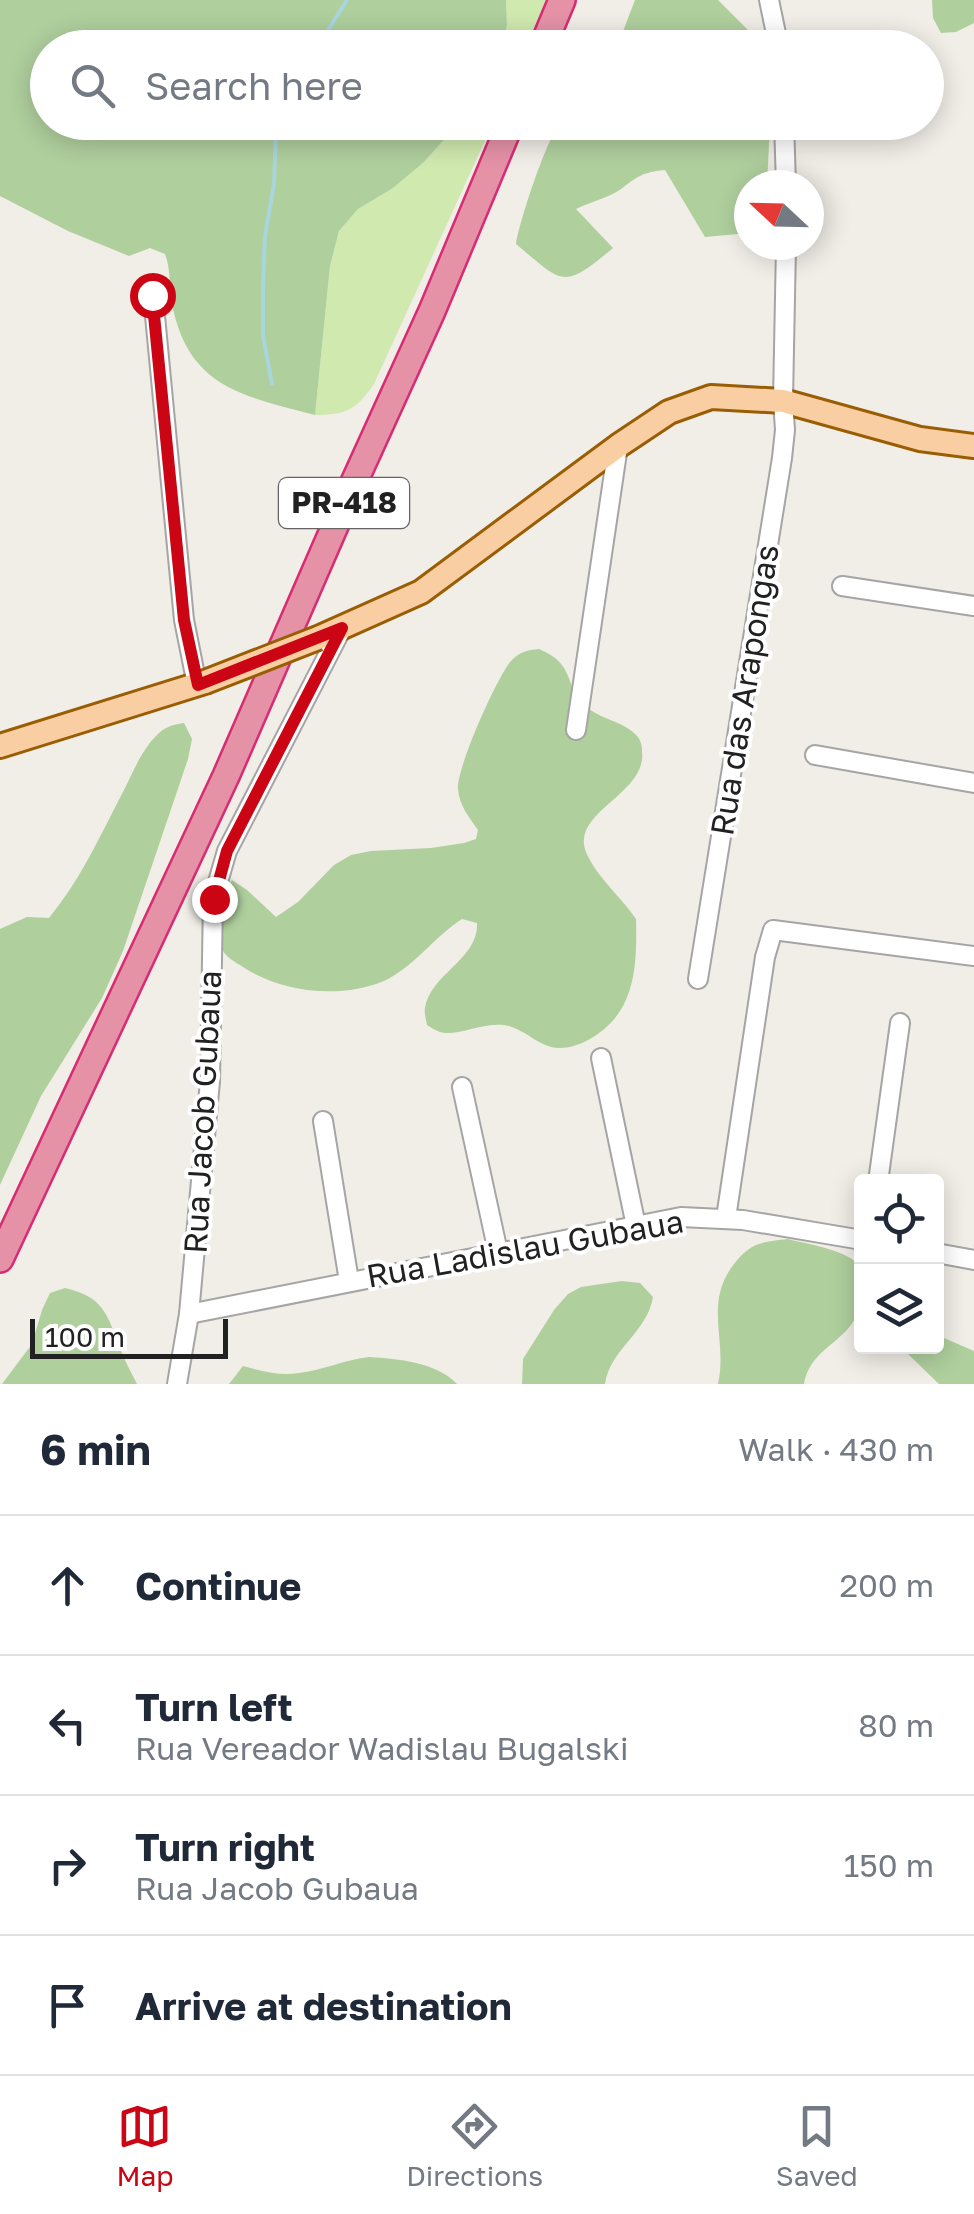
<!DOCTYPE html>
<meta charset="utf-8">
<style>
:root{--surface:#fff;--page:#f2f2f3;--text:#1f2937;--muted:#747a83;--line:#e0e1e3;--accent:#cc0514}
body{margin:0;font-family:"Golos Text",sans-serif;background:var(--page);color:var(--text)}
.controls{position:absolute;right:30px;bottom:30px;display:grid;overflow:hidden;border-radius:10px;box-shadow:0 5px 25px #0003}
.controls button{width:90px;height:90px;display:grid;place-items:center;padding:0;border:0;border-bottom:2px solid var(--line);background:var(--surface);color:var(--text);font:50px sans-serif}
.compass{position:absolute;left:734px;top:170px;width:90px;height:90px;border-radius:50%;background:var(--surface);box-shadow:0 5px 25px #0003;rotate:292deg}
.scale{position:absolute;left:30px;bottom:25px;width:198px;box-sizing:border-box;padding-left:10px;border:5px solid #212121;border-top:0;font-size:28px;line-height:35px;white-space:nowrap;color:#212121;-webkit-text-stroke:8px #fff;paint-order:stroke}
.stop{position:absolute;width:30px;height:30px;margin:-22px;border:8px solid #cc0514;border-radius:50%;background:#fff}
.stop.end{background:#cc0514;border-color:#fff;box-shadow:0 2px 10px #0008}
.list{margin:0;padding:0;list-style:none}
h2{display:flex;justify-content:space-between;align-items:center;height:130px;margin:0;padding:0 40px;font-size:42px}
h2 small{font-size:32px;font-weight:400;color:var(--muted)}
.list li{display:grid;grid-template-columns:65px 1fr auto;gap:30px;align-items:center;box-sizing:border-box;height:140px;padding:0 40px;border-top:2px solid var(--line)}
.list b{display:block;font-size:38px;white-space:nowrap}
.list p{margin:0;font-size:32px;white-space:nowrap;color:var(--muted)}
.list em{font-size:32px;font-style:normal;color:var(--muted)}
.icon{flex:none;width:55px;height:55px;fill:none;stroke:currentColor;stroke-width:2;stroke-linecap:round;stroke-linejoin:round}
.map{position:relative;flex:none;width:974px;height:1384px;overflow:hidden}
.search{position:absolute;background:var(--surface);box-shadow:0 5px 25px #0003;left:30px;right:30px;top:30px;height:110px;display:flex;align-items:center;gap:25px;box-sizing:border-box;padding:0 35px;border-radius:55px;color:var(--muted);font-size:38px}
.sheet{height:690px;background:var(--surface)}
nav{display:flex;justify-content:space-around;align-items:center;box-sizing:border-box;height:140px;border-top:2px solid var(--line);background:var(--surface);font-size:28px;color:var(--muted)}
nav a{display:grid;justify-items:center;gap:5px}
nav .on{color:var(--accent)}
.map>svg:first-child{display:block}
</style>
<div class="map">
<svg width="974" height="1384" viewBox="0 0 974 1384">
<rect width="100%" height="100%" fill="#f1ede7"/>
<g fill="#d0e9af">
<polygon points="506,0 549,0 527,47 502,48 507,25"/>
<path d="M459,123H493L374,384C356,410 346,415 315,415L330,266L339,231L358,209L393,188L424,162Z"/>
</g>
<g fill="#afcf9d">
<path d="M0,0H506L507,25L502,47L48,48V122L459,123L424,162L393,188L358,209L339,231L330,266L315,415C245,396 191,389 173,309C168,290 172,272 165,254L150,248L129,256L68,231L0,196Z"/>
<polygon points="635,0 718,0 748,30 758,47 617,47"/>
<polygon points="932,0 974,0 974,23 956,32 941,33 933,18"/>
<path d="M560,123H770L767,185H749V227L738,234L705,237L665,170C643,172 638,176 621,189C608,198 590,202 576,209L613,248C562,291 563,283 516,244C519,222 547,138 560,123Z"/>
<path d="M539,649C577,665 562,684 586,706C600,720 625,721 638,737C641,741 642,746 642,752C647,794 570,812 586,852C595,875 622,898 636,919C637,967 636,1014 588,1040C577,1046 563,1050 551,1047C536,1043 524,1030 509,1026C487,1020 458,1037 440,1032C439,1032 428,1026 427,1025C426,1019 424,1013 425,1008C430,974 479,959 477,923L462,919C434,937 414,967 384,981C341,999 282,993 243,967C235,962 225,957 221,947C218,938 221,926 221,916C222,902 224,892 232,880L247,890L276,917L298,902L334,865L351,855L371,851L431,848L464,843L476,839L478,830C469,817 459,805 458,789C456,769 497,677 511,661C519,652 528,650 539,649Z"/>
<path d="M184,723L192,739L188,759L123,951L102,998L41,1096L0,1185V929L27,917L49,918C81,879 101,834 124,790C133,772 142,750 156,736C164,727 172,725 184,723Z"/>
<path d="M788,1239C806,1244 850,1250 860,1267C863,1273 862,1282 862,1289C862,1343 812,1340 804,1384H718C728,1340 703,1304 734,1264C751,1242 762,1242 788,1239Z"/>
<path d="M622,1281L640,1283L653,1297C647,1333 610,1349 605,1384H522L523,1359L554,1310L568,1294L581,1287Z"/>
<path d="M65,1288C104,1297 107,1314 120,1348C124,1360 131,1372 137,1384H2L32,1344L42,1310L50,1293Z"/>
<polygon points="937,1335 974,1351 974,1384 939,1384 909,1355 903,1347 936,1346"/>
<path d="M369,1357C398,1359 436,1362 457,1384H229L243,1366C262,1371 279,1376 299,1373C321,1371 343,1360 369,1357Z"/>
</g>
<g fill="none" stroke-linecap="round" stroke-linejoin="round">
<g stroke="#a9d5dd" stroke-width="4">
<polyline points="317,48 347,0"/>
<polyline points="272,384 263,336 263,286 265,236 274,184 276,131 279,122"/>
</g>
<defs>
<g id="minor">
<polyline points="769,0 779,48"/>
<polyline points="784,122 786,185"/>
<polyline points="153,295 184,620 197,685"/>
<polyline points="842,586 974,606"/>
<polyline points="576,730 618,446"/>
<polyline points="815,755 974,783"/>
<polyline points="698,979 782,458 785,430 783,401 786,245"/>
<polyline points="601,1058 636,1226"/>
<polyline points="462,1087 498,1252"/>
<polyline points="323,1121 349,1281"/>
<polyline points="878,1182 900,1023"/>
<polyline points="726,1218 765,957 773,930 974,956"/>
<polyline points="936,1253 974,1260"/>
<polyline points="189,1314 681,1217 743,1220 862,1240"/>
<polyline points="177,1384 189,1314 210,1081 213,899 227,851 342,628"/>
</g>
<g id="major">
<polyline points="318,638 421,592 618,446 669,412 711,397 783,401 920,439 974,446"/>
<polyline points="0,746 205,682"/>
</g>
<g id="highway">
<polyline points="542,48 562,0"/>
<polyline points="0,1259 226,776 351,489 432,311 511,122"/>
</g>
</defs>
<use href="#minor" stroke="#a5a5a5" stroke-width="22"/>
<use href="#major" stroke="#995d04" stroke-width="28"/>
<use href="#highway" stroke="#d72c73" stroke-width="30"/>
<use href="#minor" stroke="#fff" stroke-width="18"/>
<use href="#major" stroke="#facea3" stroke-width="22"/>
<use href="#highway" stroke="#e592a7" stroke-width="25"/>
<defs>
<polyline id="major-bridge" points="205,682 318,638"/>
</defs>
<use href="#major-bridge" stroke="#995d04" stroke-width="28" stroke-linecap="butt"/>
<use href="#major-bridge" stroke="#facea3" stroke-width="22"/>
</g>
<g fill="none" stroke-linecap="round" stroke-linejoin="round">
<polyline stroke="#cc0514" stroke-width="12" points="152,295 184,620 198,685 342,628 227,851 214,899"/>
</g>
<g text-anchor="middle" stroke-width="8" stroke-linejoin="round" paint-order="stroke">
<rect fill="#fff" stroke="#646464" stroke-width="2.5" x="279" y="478" width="130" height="50" rx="8"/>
<g font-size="30" font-weight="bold" fill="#212121">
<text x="344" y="513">PR-418</text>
</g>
<g font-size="32" fill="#212121" stroke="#fff">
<text transform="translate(745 690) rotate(-81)" y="11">Rua das Arapongas</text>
<text transform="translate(203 1112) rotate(-87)" y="11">Rua Jacob Gubaua</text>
<text transform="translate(525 1249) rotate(-10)" y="11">Rua Ladislau Gubaua</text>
</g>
</g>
</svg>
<div class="controls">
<button><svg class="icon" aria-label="locate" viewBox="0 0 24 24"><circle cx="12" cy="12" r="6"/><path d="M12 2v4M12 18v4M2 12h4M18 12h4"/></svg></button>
<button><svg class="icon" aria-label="layers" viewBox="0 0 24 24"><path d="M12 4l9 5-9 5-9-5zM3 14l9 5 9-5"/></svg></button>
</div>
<svg class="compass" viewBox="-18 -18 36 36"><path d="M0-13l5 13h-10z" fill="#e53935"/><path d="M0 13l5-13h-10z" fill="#747a83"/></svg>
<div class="scale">100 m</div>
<div class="stop" style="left:152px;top:295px"></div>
<div class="stop end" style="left:214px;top:899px"></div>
<div class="search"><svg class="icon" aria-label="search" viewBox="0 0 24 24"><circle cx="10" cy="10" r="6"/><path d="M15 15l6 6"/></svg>Search here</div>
</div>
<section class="sheet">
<h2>6 min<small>Walk · 430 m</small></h2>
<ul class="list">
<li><svg class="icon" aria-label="ahead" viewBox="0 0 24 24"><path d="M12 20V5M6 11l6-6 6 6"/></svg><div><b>Continue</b></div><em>200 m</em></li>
<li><svg class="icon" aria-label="left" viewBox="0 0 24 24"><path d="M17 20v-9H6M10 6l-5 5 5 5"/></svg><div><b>Turn left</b><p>Rua Vereador Wadislau Bugalski</p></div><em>80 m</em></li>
<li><svg class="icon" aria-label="right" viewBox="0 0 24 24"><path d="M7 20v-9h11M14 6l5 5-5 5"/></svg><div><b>Turn right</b><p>Rua Jacob Gubaua</p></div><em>150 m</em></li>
<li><svg class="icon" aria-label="arrive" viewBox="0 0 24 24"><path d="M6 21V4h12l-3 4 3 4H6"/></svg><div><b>Arrive at destination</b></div></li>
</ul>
</section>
<nav>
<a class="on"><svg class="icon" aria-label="map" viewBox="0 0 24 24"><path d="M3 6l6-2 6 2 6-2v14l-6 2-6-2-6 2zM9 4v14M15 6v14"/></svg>Map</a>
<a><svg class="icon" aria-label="directions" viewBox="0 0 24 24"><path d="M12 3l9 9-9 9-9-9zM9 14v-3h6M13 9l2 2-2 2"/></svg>Directions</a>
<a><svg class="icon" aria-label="saved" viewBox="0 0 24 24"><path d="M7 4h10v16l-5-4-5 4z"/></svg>Saved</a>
</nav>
